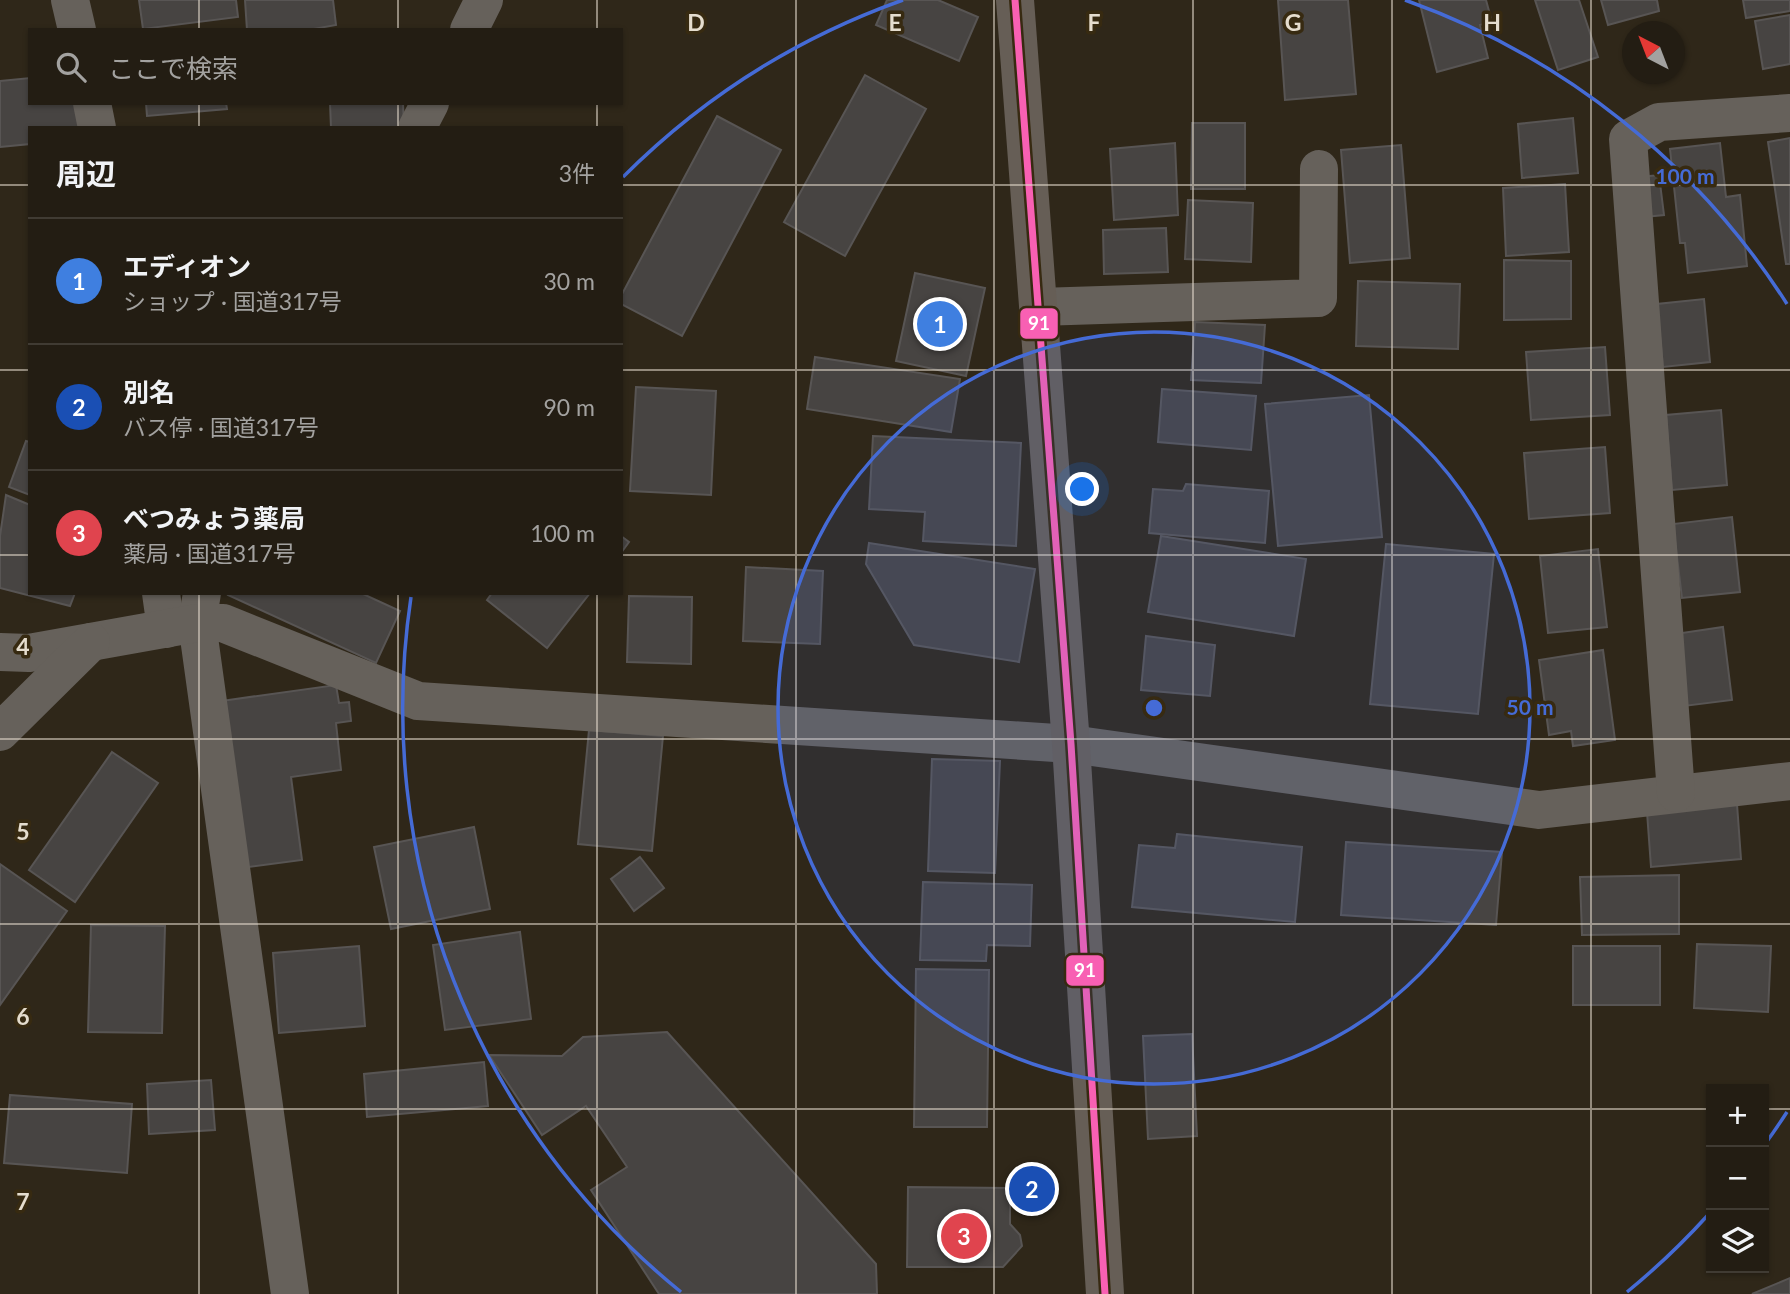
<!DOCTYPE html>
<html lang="ja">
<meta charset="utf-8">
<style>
:root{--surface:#231d13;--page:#2f2a21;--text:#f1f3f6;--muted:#a3a2a0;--line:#403b33;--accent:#2563eb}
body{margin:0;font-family:Lato,"Noto Sans JP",sans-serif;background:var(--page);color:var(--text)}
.controls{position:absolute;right:21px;bottom:21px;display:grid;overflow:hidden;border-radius:0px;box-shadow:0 2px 5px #0004}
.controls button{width:63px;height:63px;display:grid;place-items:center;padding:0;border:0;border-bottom:2px solid var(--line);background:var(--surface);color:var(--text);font:35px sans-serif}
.compass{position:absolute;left:1622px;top:21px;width:63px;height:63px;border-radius:50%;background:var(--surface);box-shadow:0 2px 5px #0004;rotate:318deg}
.you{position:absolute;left:1083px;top:490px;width:24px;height:24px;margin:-18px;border:5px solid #fff;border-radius:50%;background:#1a73e8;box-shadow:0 0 0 10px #1a73e833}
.badge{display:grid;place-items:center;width:46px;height:46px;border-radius:50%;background:var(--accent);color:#fff;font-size:23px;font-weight:700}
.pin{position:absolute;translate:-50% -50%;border:4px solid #fff;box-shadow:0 2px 7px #0006}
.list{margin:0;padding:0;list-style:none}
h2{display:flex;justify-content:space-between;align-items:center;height:91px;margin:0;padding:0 28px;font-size:30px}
h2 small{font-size:23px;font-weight:400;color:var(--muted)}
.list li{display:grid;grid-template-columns:46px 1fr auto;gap:21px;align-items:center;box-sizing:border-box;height:126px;padding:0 28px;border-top:2px solid var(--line)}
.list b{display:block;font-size:26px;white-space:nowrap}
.list p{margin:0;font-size:23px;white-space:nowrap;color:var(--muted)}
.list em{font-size:23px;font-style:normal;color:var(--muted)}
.icon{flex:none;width:38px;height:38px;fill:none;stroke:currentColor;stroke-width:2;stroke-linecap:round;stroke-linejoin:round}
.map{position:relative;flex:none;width:1790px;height:1294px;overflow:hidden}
.search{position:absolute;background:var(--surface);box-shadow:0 2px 5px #0004;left:28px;top:28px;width:595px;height:77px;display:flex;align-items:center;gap:18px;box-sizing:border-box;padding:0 24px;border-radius:0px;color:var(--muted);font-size:26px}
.panel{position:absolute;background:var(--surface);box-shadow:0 2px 5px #0004;left:28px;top:126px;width:595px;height:469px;border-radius:0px}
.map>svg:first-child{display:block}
</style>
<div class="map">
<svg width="1790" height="1294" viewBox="0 0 1790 1294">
<rect width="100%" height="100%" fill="#2f2719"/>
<g fill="#474442" stroke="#585554" stroke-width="2">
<polygon points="139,0 236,0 238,17 143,29"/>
<polygon points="245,0 333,0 336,25 308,30 247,30"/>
<polygon points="887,0 938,0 978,17 959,61 876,25"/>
<polygon points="1278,0 1348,0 1356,94 1285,100"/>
<polygon points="1419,0 1486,0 1492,22 1480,25 1488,58 1437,72"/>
<polygon points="1535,0 1579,0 1598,57 1558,70"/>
<polygon points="1601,0 1657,0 1659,11 1608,25"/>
<polygon points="1743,0 1790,0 1790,11 1746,18"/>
<polygon points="1790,15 1790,64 1763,69 1755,21"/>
<polygon points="865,75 926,109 845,256 784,222"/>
<polygon points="30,78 30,103 81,103 83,128 30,128 30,144 0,147 0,81"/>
<polygon points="146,103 226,103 227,109 147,116"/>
<polygon points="330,103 403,103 404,128 331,128"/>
<polygon points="717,116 781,150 682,336 621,304 621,296"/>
<polygon points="1573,118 1578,173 1522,178 1518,124"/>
<polygon points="1192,123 1245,123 1245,189 1191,189"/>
<polygon points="1790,138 1790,264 1786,264 1768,142"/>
<polygon points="1175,143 1178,215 1114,220 1110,149"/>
<polygon points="1720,143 1726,197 1740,195 1747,266 1688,273 1685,243 1680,243 1670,149"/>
<polygon points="1401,145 1410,258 1350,263 1341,150"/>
<polygon points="1659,175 1664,215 1645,217 1640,177"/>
<polygon points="1565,184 1569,252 1506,256 1503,188"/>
<polygon points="1188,200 1253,203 1251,262 1185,259"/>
<polygon points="1166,228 1168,272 1104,274 1103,230"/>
<polygon points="1504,260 1571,261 1571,319 1504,320"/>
<polygon points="915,273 985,288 966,376 896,361"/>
<polygon points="1358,281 1460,284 1458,349 1356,346"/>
<polygon points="1704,299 1710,362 1663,367 1657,304"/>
<polygon points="1195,322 1265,325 1261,383 1191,380"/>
<polygon points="1605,347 1610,415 1531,420 1526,352"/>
<polygon points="815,357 960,379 951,432 807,409"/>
<polygon points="636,387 716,391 711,495 630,491"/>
<polygon points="1162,389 1256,396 1251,450 1158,442"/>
<polygon points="1369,395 1382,537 1278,546 1265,404"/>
<polygon points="1721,410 1727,485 1672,490 1666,415"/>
<polygon points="873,436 1021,443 1016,546 923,541 925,512 869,509"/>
<polygon points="26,441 30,442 30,495 9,487"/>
<polygon points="1605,447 1610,513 1529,519 1524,453"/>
<polygon points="1186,484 1269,491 1265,543 1149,533 1153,489 1183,491"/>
<polygon points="6,495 30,505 30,593 75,593 70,606 0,588 0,536"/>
<polygon points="1732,517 1740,592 1682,598 1673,524"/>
<polygon points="621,536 629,542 621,553"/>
<polygon points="1161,536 1306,559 1294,636 1148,612"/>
<polygon points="869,543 1035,569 1019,662 914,645 866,564"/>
<polygon points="1386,544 1494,554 1478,714 1370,704"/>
<polygon points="1598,549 1607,627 1548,633 1540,556"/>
<polygon points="746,567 823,571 820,644 743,641"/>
<polygon points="229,593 361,593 400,611 376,663 228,595"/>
<polygon points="492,593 590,593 547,648 487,600"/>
<polygon points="629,596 692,597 691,664 627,662"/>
<polygon points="1723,627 1732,700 1684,706 1675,634"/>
<polygon points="1146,636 1215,645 1210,696 1141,690"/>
<polygon points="1603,650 1615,740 1573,746 1571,731 1549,735 1539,660"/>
<polygon points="336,685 339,703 349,702 351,721 336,723 341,770 291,777 302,860 241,868 221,701"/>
<polygon points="589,730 663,736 652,851 578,844"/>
<polygon points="112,752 158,783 75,902 29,870"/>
<polygon points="932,759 1000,761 995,873 928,871"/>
<polygon points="1737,804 1741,859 1651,867 1647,812"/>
<polygon points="474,827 490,909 391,929 374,847"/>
<polygon points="1177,834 1302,847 1295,922 1132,907 1139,845 1175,848"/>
<polygon points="1346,842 1502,852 1496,925 1341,915"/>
<polygon points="640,857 664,888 634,911 611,879"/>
<polygon points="0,864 67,911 0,1005"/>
<polygon points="1679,875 1679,934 1582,935 1580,877"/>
<polygon points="923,882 1032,885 1030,946 987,945 986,961 920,960"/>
<polygon points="91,925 165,926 162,1033 88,1032"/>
<polygon points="520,932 531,1019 445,1030 433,945"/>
<polygon points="1697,944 1771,946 1768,1012 1694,1008"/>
<polygon points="359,946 365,1026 279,1033 273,953"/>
<rect x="1573" y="946" width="87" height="59"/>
<polygon points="916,969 989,970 987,1127 914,1127"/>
<polygon points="667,1032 876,1264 877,1294 659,1294 591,1190 627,1167 586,1106 542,1135 489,1055 562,1056 583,1037"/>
<polygon points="1192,1034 1197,1136 1148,1139 1143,1036"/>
<polygon points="484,1062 488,1106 367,1117 364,1074"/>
<polygon points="211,1080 215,1130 149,1134 147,1084"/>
<polygon points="10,1095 132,1104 127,1173 4,1163"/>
<polygon points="908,1187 1010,1188 1010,1224 1020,1235 1022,1246 1003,1267 907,1267"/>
<polygon points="1790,1278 1790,1294 1752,1294"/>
</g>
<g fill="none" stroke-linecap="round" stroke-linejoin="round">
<g stroke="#66615b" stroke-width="38">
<polyline points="70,0 77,30"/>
<polyline points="469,30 484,0"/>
<polyline points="92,103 97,128"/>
<polyline points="417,128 430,103"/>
<polyline points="1039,307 1318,298 1319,169"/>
<polyline points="161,593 166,629"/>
<polyline points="202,593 197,623 290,1294"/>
<polyline points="0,652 29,653 197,623 223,623 418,701 1071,744 1539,810 1790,781"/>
<polyline points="0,732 91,642"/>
<polyline points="1676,793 1628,139 1659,122 1790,113"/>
</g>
<polyline stroke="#665e56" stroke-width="38" points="1015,0 1071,744 1105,1294"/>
<defs>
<polyline id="bus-1" points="1015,0 1071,744 1105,1294"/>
</defs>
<use href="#bus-1" stroke="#372a11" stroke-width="12"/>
<use href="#bus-1" stroke="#f860b3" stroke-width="7"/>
</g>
<path fill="none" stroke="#e5ddce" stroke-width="2" stroke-opacity="0.55" d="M199,0V30M398,0V30M597,0V30M796,0V1294M994,0V1294M1193,0V1294M1392,0V1294M1591,0V1294M199,103V128M398,103V128M597,103V128M0,185H30M621,185H1790M0,370H30M621,370H1790M0,555H30M621,555H1790M199,593V1294M398,593V1294M597,593V1294M0,739H1790M0,924H1790M0,1109H1711M1764,1109H1790"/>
<circle cx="1154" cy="708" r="376" fill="#456bd6" fill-opacity=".12"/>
<g fill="none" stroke="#456bd6" stroke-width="3.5">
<circle cx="1154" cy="708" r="376"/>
<path d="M1787 1112A751 751 0 0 1 1765 1144M1708 1215A751 751 0 0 1 1627 1292M681 1292A751 751 0 0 1 411 597M623 177A751 751 0 0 1 903 0M1405 0A751 751 0 0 1 1787 304"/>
</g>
<g font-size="23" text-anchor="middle" font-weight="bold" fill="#e5ddce" stroke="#372a11" stroke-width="7" stroke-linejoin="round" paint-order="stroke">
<text x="696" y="31">D</text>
<text x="895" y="31">E</text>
<text x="1094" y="31">F</text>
<text x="1293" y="31">G</text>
<text x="1492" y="31">H</text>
<text x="23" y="655">4</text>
<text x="23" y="840">5</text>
<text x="23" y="1025">6</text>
<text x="23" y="1210">7</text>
</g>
<circle cx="1154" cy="708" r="10" fill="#456bd6" stroke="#372a11" stroke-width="3.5"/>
<g font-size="21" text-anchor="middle" font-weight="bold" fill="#456bd6" stroke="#372a11" stroke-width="7" stroke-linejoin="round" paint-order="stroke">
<text x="1685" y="184">100 m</text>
<text x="1530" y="715">50 m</text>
</g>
<g stroke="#372a11" stroke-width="2.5">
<rect x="1019" y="307" width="40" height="33" rx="7" fill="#f860b3"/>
<rect x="1065" y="954" width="40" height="33" rx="7" fill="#f860b3"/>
</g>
<g font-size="19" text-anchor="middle" font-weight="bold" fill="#fff">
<text x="1039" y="330">91</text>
<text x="1085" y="977">91</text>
</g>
</svg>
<div class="controls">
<button>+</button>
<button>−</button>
<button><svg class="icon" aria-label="layers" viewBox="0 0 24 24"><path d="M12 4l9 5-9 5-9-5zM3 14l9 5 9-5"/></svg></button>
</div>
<svg class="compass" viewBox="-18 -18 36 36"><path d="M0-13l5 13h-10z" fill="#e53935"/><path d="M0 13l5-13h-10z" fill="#a3a2a0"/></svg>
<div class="you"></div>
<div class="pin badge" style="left:940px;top:324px;background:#3f7fe0">1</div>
<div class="pin badge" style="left:1032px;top:1189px;background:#1a4fb4">2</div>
<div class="pin badge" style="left:964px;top:1236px;background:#e0444e">3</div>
<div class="search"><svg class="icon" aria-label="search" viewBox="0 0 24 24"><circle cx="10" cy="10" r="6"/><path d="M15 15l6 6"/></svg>ここで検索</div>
<section class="panel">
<h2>周辺<small>3件</small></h2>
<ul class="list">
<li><span class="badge" style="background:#3f7fe0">1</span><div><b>エディオン</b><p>ショップ · 国道317号</p></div><em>30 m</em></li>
<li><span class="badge" style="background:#1a4fb4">2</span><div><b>別名</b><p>バス停 · 国道317号</p></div><em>90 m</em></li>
<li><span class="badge" style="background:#e0444e">3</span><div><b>べつみょう薬局</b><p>薬局 · 国道317号</p></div><em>100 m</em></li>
</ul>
</section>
</div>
